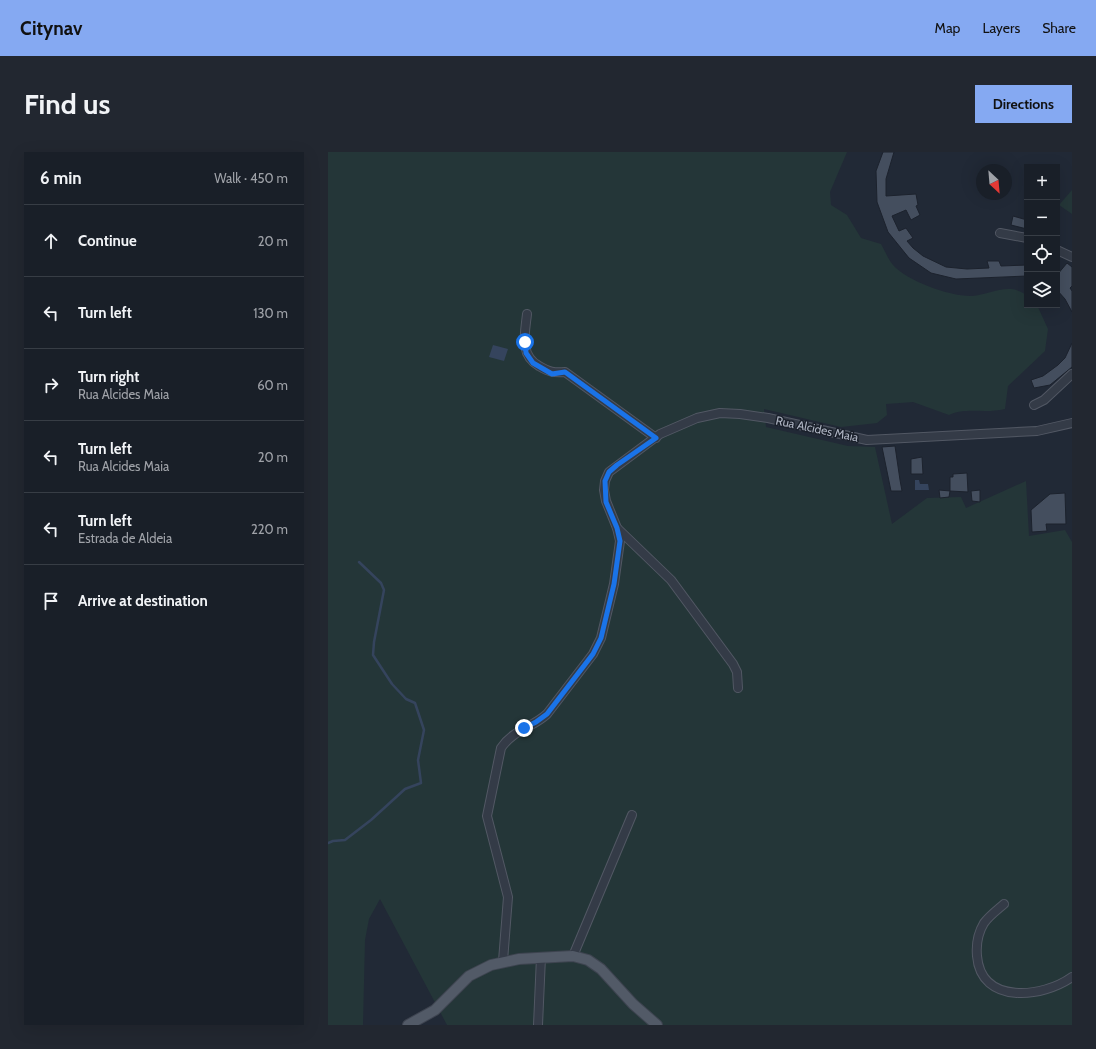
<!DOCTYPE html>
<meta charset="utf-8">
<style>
:root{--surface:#191f28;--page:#222730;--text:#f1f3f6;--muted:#9fa2a8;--line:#373d45;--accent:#85a9f2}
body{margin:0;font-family:Cabin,sans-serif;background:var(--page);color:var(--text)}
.controls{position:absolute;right:12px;top:12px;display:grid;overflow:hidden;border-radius:0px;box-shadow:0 4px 16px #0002}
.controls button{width:36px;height:36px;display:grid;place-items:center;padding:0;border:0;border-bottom:1px solid var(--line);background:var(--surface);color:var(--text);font:20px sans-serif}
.compass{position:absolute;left:648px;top:12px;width:36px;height:36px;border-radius:50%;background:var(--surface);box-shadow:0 4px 16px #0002;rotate:154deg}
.stop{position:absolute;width:12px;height:12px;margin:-9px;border:3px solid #1a73e8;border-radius:50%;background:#fff}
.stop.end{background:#1a73e8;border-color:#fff;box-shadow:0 1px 4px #0008}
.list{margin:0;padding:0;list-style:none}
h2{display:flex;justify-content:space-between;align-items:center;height:52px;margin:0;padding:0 16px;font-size:17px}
h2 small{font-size:13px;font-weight:400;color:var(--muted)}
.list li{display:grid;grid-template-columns:26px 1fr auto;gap:12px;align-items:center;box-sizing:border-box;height:72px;padding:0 16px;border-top:1px solid var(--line)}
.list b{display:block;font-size:15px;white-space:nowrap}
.list p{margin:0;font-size:13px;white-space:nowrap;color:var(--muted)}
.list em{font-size:13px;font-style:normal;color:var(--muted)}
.icon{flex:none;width:22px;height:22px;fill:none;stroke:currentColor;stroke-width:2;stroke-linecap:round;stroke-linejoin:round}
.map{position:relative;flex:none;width:744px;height:873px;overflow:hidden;border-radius:0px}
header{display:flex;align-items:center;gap:24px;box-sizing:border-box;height:56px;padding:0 20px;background:var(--accent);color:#111}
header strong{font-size:19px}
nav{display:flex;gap:22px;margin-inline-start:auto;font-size:14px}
.intro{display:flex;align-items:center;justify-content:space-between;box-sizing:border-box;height:96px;padding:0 24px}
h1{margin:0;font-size:28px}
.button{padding:10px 18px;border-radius:0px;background:var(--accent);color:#111;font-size:14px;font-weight:700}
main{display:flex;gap:24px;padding:0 24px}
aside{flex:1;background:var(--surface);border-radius:0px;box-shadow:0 4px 16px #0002}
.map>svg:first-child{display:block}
</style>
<header>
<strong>Citynav</strong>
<nav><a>Map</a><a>Layers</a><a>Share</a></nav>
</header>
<div class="intro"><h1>Find us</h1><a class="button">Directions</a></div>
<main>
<aside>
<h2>6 min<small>Walk · 450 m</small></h2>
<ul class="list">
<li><svg class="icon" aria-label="ahead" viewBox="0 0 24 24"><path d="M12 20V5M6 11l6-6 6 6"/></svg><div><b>Continue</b></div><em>20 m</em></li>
<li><svg class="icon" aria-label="left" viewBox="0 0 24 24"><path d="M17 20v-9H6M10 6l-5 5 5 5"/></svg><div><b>Turn left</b></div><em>130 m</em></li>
<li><svg class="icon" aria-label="right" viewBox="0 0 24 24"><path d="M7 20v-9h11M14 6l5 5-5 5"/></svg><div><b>Turn right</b><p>Rua Alcides Maia</p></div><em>60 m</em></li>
<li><svg class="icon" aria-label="left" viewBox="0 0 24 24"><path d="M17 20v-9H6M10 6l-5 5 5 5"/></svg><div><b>Turn left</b><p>Rua Alcides Maia</p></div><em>20 m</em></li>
<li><svg class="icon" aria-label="left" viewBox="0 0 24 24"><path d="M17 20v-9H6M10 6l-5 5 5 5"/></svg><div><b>Turn left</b><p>Estrada de Aldeia</p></div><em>220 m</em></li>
<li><svg class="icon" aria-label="arrive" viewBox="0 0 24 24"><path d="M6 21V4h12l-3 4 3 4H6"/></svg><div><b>Arrive at destination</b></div></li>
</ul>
</aside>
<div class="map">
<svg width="744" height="873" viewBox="0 0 744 873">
<rect width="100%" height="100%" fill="#212936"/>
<g fill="#243638">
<path d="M0,0H519L502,40L503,53L519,63L533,86L553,92C557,99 560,107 565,113C579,129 623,145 644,144C662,143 682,129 699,144V153H709L720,177L717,199L680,234L677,257C657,262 638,255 621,263L585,250L558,252L559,263L549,271L513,275L436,257L438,275L520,294L547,295L564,372L599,346L633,345L638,356L698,329L701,384L737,378L744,390V873H119L52,747L41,767L37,788L35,873H0Z"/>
<polygon points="744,38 744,62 731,53"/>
</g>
<g fill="#35445d">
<polygon points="165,193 180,197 176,209 161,205"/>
<polygon points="587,328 591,328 592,332 600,332 601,338 587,338"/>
</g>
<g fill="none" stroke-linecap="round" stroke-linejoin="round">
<polyline stroke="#35445d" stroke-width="2.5" points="0,691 5,689 17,688 43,668 77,637 93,631 90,608 96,578 87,551 78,547 64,532 45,503 46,490 56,438 53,431 31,410"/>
</g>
<g fill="#444e5e" stroke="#1c222d">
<polygon points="555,0 566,0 558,27 558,44 588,42 590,53 588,54 592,63 583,68 578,58 564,64 571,79 578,76 585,86 579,89 585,96 595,104 618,115 639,117 661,116 659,109 671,109 673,114 699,113 699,124 628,127 603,121 581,106 560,80 549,50 548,19"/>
<polygon points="685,64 699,68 699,77 683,73"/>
<polygon points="739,111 744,115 744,134 742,136 744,139 744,160 737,147 729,138 729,123"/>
<polygon points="744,191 744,215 722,233 706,236 703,228 715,224 730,213 737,206"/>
<polygon points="567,294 572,328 574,339 563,339 554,295"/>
<polygon points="594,305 595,322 583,322 583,307"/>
<polygon points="639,321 640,340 622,339 622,325 625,325 625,322"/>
<polygon points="611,338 622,339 621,345 612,346"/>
<polygon points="652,338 652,350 644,349 643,339"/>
<polygon points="737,341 738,372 718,372 719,379 704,380 703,358 722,342"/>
</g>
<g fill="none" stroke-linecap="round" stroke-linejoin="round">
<defs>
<g id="minor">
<polyline points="672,81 699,86"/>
<polyline points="729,98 744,105"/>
<path d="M199,162C197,181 191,203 211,214C221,220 226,221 237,220L328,286"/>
<polyline points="706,253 716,248 744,222"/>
<polyline points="289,376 343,428 405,512 409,520 410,536"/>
<path d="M676,752C669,758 661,764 656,771C650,781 648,793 649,804C653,853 715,846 744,825"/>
<polyline points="245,804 304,663"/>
<path d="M175,809L180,745L159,664L173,596C186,577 204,576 219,562L265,502L273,486L286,432L292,389L289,376L278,349L276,338L277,329L281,320L332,282L369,266L392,261L412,262L440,266L539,288L709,279L744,271"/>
<polyline points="210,873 213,805"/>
</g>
<polyline id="major" points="80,873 107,858 141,824 163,813 191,807 245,804 260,808 273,817 305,852 329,873"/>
</defs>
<use href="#minor" stroke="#525864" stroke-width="10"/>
<use href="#major" stroke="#3e4450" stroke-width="12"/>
<use href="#minor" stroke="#343b47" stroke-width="8"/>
<use href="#major" stroke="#525a67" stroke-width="10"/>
</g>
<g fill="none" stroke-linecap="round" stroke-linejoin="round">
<polyline stroke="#1a73e8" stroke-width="5" points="196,576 208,570 219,562 265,502 273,486 286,432 292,389 289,376 278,350 277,329 281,320 289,313 328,286 237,220 224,222 205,211 198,201 197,190"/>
</g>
<g text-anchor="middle" stroke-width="3" stroke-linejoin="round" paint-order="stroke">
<g font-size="12" fill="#afb5c3" stroke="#1a202b">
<text transform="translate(489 277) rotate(12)" y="4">Rua Alcides Maia</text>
</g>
</g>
</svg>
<div class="controls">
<button>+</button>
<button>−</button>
<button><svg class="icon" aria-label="locate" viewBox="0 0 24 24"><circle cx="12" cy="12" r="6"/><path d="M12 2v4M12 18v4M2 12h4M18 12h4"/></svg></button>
<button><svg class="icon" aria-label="layers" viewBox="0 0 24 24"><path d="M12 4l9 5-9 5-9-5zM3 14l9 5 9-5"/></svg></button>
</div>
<svg class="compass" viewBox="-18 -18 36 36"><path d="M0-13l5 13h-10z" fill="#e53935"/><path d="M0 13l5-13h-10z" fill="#9fa2a8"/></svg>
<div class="stop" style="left:197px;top:190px"></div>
<div class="stop end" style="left:196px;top:576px"></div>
</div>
</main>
